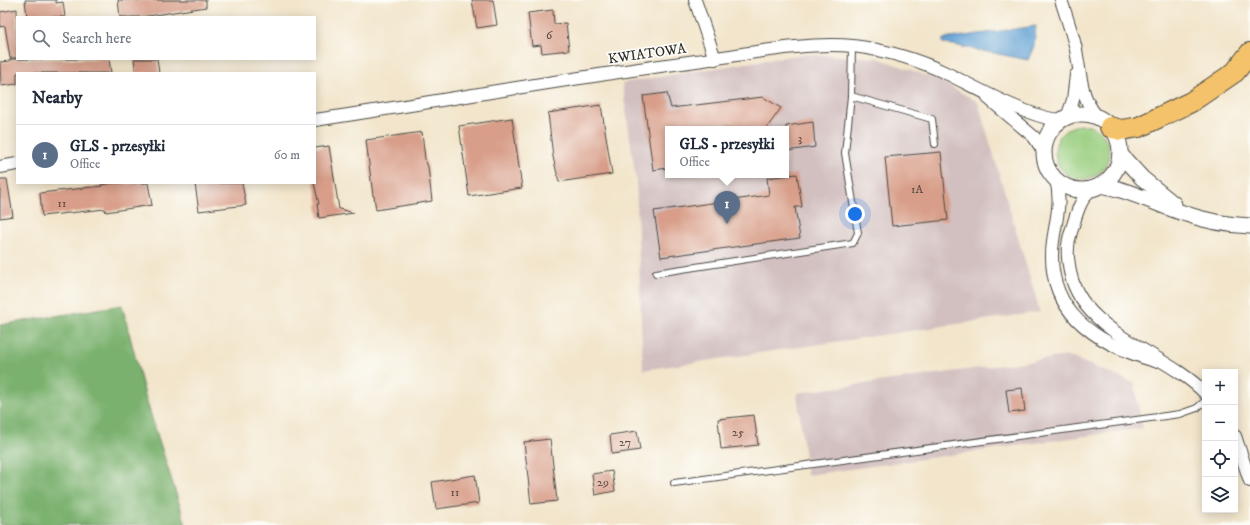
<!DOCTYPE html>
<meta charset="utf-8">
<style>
:root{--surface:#fff;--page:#f6f6f7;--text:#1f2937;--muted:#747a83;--line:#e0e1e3;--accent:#d1495b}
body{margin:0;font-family:"IM FELL DW Pica",serif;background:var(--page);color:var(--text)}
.controls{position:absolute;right:12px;bottom:12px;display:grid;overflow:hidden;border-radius:0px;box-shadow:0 2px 10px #0003}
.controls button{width:36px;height:36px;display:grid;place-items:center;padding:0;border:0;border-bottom:1px solid var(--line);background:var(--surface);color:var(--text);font:20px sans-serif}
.you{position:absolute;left:855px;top:214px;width:14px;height:14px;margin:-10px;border:3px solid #fff;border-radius:50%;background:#1a73e8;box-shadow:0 0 0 6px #1a73e833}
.badge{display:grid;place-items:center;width:26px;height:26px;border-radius:50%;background:var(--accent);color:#fff;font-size:13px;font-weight:700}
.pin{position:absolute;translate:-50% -33px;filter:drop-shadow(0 1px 2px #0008)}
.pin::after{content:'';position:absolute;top:21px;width:14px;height:12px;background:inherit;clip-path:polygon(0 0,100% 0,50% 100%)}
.popup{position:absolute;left:665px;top:126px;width:124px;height:52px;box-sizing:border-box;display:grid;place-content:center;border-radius:0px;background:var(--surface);filter:drop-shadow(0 1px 3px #0005);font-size:13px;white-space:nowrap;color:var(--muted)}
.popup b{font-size:15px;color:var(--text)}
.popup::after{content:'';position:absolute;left:50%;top:100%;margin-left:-8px;border:8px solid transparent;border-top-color:var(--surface)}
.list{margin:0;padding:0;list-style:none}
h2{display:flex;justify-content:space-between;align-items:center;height:52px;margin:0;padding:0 16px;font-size:17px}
h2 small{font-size:13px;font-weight:400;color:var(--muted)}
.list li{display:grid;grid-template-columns:26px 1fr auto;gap:12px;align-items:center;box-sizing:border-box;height:60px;padding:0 16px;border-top:1px solid var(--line)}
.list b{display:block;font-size:15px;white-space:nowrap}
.list p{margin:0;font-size:13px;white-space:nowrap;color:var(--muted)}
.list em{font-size:13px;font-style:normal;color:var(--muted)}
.icon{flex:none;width:22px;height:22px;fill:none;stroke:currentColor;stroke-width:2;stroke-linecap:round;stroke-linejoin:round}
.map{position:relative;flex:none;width:1250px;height:525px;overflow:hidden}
.search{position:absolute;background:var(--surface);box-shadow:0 2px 10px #0003;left:16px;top:16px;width:300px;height:44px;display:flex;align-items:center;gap:10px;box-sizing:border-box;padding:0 14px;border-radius:0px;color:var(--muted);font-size:15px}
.panel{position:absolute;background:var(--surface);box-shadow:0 2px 10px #0003;left:16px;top:72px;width:300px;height:112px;border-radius:0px}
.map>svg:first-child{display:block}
</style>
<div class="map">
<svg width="1250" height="525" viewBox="0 0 1250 525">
<rect width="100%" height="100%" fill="#fdfcf7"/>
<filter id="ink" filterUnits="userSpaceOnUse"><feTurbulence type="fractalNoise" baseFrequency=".025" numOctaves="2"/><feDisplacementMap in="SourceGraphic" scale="8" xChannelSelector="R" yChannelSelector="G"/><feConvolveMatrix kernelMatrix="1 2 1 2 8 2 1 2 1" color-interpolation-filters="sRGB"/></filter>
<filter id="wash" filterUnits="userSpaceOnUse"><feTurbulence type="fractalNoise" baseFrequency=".012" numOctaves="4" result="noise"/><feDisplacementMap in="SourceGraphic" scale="16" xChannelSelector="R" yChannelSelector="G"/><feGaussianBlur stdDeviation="0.9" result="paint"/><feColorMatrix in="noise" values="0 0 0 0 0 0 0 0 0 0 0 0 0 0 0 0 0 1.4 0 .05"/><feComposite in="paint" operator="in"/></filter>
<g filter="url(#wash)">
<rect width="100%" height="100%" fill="#f2e5cb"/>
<g fill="#d2bfc0" fill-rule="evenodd">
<path d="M804,54L877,58L939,80L978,102L1040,312L643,370L636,180L622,83ZM668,129H786V175H668Z"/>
<polygon points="1068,356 1134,383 1143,428 807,475 797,393"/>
</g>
<circle fill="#99ce7f" stroke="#627c55" cx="1082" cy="152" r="27"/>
<polygon fill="#7ab16e" stroke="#526e4c" points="122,305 146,399 186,525 0,525 0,325"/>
<polygon fill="#62a1d4" stroke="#466680" points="1036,26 1034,46 1028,60 943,43 943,39"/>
<g id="blocks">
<g fill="#d89e89">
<polygon points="25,0 56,0 56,3 63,2 65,17 27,17"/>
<polygon points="118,0 206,0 206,7 142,17 120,17"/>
<polygon points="472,0 493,0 497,25 477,28"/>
<polygon points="17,9 17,58 10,58 5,26 0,27 0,12"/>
<polygon points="553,10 554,24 566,23 569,50 542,53 541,45 532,46 528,13"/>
<polygon points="10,59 109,59 111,73 17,73 17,84 1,86 0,62 10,61"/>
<polygon points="134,59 157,59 159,73 136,73"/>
<polygon points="667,93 671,108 763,97 781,108 766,129 668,129 668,168 653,170 643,96"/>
<polygon points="601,105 612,174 559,182 553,157 548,113"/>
<polygon points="512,118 522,188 469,196 459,126"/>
<polygon points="813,122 815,147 786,151 786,126"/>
<polygon points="422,132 425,159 428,167 432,201 376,210 374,196 373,196 366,140"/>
<polygon points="329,146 339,209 354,213 319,218 317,204 319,204 314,183 315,148"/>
<polygon points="941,152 948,220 892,226 885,157"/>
<polygon points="797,174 802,207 795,207 800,238 661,257 654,211 769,195 767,178"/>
<polygon points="0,179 7,179 13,216 0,218"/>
<polygon points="113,183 148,183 152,205 106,212 105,209 42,216 40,193 102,186 101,185"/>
<polygon points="202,183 242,183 246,205 199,211 195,184"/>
<polygon points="1022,388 1025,411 1009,413 1006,390"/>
<polygon points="754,415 758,445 721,449 718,419"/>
<polygon points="637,431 640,450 612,454 610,435"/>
<polygon points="550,439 557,501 531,504 524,442"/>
<polygon points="612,471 615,491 595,495 592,474"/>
<polygon points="475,475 479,503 436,509 432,482"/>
</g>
</g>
</g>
<g filter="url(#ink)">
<use href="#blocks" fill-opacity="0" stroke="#494743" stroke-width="1"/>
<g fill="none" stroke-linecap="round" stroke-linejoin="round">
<defs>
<g id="service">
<polyline points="851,96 932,119 935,144"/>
<polyline points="656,273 853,243 858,233 845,153 851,96 852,46"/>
<polyline points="674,483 1180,414 1197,408 1205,401"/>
</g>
<g id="minor">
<polyline points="695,0 715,59"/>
<path d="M1061,0C1066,15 1071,30 1075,45C1081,71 1079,101 1101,120"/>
<polyline points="988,98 1034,137 1042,149 1046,164"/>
<polyline points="1067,118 1073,100 1076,75"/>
<path d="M315,120C442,101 568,78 696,61C743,55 806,41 853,46C885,50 919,60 948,74C977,88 1031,119 1062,120"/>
<polyline points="0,167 17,164"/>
<path d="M1056,180C1062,201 1056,220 1053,241C1044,311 1096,344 1155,361"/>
<path d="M1091,189C1079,201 1076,216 1071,232C1067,243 1067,254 1069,265C1076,332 1163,350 1205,393"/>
<polyline points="1235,436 1250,481"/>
</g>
<g id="tertiary">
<circle cx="1082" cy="152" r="38"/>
<polyline points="1120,154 1142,178 1174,204"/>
<path d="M1101,185C1131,190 1157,205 1186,214C1206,221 1229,225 1250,226"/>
</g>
<polyline id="trunk" points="1110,127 1121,130 1139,127 1191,102 1235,72 1250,53"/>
</defs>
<use href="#service" stroke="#494743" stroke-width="8"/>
<use href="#minor" stroke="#494743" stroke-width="14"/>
<use href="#tertiary" stroke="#494743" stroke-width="17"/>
<use href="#trunk" stroke="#494743" stroke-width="22"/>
<use href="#service" stroke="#fff" stroke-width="6"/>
<use href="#minor" stroke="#fff" stroke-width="12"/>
<use href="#tertiary" stroke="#fff" stroke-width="15"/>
<use href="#trunk" stroke="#f3c26a" stroke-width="20"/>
</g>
</g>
<g text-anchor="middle" stroke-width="3.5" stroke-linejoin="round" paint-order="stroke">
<g font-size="12" fill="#564842">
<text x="549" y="39">6</text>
<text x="800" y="142">3</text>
<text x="917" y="193">1A</text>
<text x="62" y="207">11</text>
<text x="738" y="436">25</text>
<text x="625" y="446">27</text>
<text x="603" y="486">29</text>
<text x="455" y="496">11</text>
</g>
<g font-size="14" fill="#2b2b2b" stroke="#fdfcf7">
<text transform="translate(647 53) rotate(-8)" y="5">KWIATOWA</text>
</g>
</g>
</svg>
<div class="controls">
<button>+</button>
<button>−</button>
<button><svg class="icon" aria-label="locate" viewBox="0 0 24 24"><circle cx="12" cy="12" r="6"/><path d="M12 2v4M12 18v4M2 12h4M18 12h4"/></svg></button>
<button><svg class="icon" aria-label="layers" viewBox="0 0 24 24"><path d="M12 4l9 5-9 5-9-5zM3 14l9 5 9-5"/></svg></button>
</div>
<div class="you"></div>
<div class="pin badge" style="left:727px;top:224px;background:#5c6f8a">1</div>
<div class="popup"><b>GLS - przesyłki</b>Office</div>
<div class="search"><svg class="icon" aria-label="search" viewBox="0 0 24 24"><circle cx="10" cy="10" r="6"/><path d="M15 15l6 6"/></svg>Search here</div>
<section class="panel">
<h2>Nearby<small></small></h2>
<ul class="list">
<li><span class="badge" style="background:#5c6f8a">1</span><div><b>GLS - przesyłki</b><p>Office</p></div><em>60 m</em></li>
</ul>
</section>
</div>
